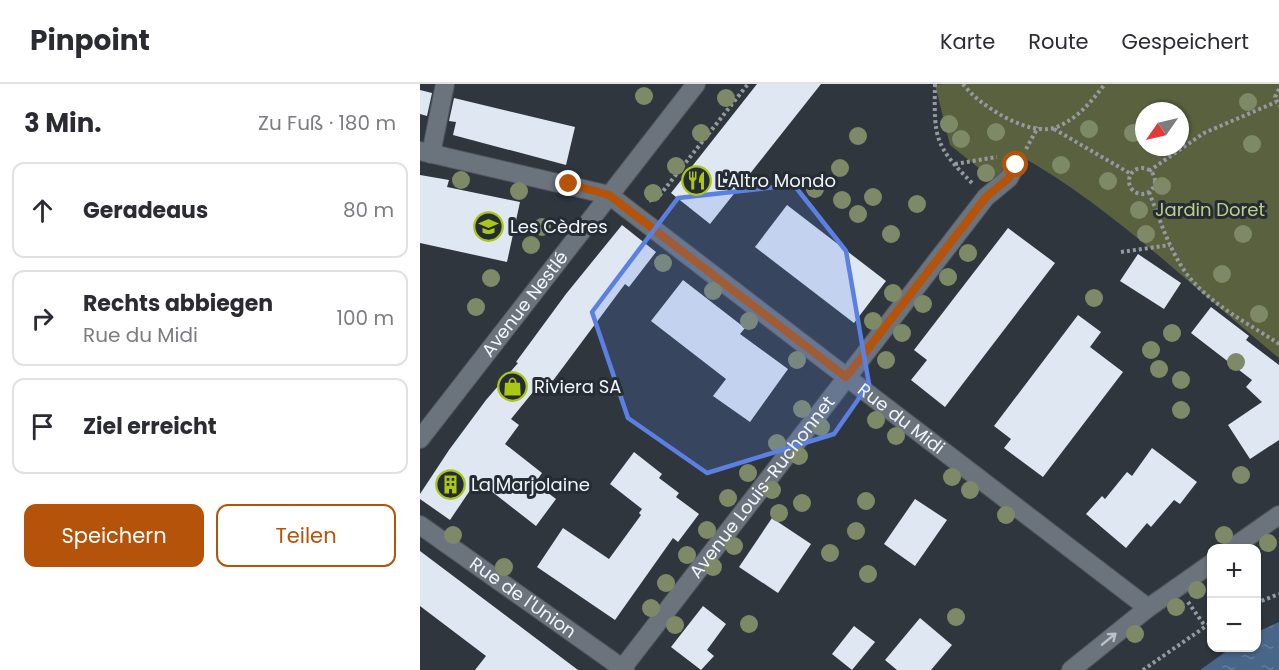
<!DOCTYPE html>
<html lang="de">
<meta charset="utf-8">
<style>
:root{--surface:#fff;--page:#f2f2f3;--text:#2b2b33;--muted:#7c7c81;--line:#e1e1e2;--accent:#b45309}
body{margin:0;font-family:Poppins,sans-serif;background:var(--page);color:var(--text)}
.controls{position:absolute;right:18px;bottom:18px;display:grid;overflow:hidden;border-radius:12px;box-shadow:0 2px 4px #0004}
.controls button{width:54px;height:54px;display:grid;place-items:center;padding:0;border:0;border-bottom:2px solid var(--line);background:var(--surface);color:var(--text);font:30px sans-serif}
.compass{position:absolute;left:715px;top:18px;width:54px;height:54px;border-radius:50%;background:var(--surface);box-shadow:0 2px 4px #0004;rotate:236deg}
.stop{position:absolute;width:18px;height:18px;margin:-14px;border:4px solid #b45309;border-radius:50%;background:#fff}
.stop.end{background:#b45309;border-color:#fff;box-shadow:0 2px 6px #0008}
.list{margin:0;padding:0;list-style:none}
h2{display:flex;justify-content:space-between;align-items:center;height:78px;margin:0;padding:0 24px;font-size:26px}
h2 small{font-size:20px;font-weight:400;color:var(--muted)}
.list li{display:grid;grid-template-columns:39px 1fr auto;gap:18px;align-items:center;box-sizing:border-box;height:96px;margin:0 12px 12px;padding:0 12px;border:2px solid var(--line);border-radius:12px}
.list b{display:block;font-size:22px;white-space:nowrap}
.list p{margin:0;font-size:20px;white-space:nowrap;color:var(--muted)}
.list em{font-size:20px;font-style:normal;color:var(--muted)}
.actions{display:flex;gap:12px;padding:18px 24px}
.actions a{flex:1;padding:14px 0;border:2px solid var(--accent);border-radius:12px;text-align:center;font-size:21px;color:var(--accent)}
.actions .main{background:var(--accent);color:#fff}
.icon{flex:none;width:33px;height:33px;fill:none;stroke:currentColor;stroke-width:2;stroke-linecap:round;stroke-linejoin:round}
.map{position:relative;flex:none;width:859px;height:586px;overflow:hidden}
header{display:flex;align-items:center;gap:36px;box-sizing:border-box;height:84px;padding:0 30px;background:var(--surface);border-bottom:2px solid var(--line)}
header strong{font-size:28px}
nav{display:flex;gap:33px;margin-inline-start:auto;font-size:21px}
main{display:flex}
aside{flex:1;background:var(--surface)}
.map>svg:first-child{display:block}
</style>
<header>
<strong>Pinpoint</strong>
<nav><a>Karte</a><a>Route</a><a>Gespeichert</a></nav>
</header>
<main>
<aside>
<h2>3 Min.<small>Zu Fuß · 180 m</small></h2>
<ul class="list">
<li><svg class="icon" aria-label="ahead" viewBox="0 0 24 24"><path d="M12 20V5M6 11l6-6 6 6"/></svg><div><b>Geradeaus</b></div><em>80 m</em></li>
<li><svg class="icon" aria-label="right" viewBox="0 0 24 24"><path d="M7 20v-9h11M14 6l5 5-5 5"/></svg><div><b>Rechts abbiegen</b><p>Rue du Midi</p></div><em>100 m</em></li>
<li><svg class="icon" aria-label="arrive" viewBox="0 0 24 24"><path d="M6 21V4h12l-3 4 3 4H6"/></svg><div><b>Ziel erreicht</b></div></li>
</ul>
<div class="actions"><a class="main">Speichern</a><a>Teilen</a></div>
</aside>
<div class="map">
<svg width="859" height="586" viewBox="0 0 859 586">
<defs>
<pattern id="water-ripples" width="26" height="14" patternUnits="userSpaceOnUse" patternTransform="scale(1.5)"><rect width="26" height="14" fill="#486688"/><path d="M2 4q2-2 4 0t4 0M15 11q2-2 4 0t4 0" fill="none" stroke="#637c9a"/></pattern>
</defs>
<rect width="100%" height="100%" fill="#2f363e"/>
<path fill="#59613f" fill-rule="evenodd" d="M524,0H859V274C774,205 694,124 597,70L575,97L530,61L515,1ZM724,27H760V63H724Z"/>
<polygon fill="url(#water-ripples)" points="859,538 859,586 780,586 811,564 836,564 837,548"/>
<g fill="#dee7f2">
<polygon points="337,0 401,0 290,140 251,109"/>
<polygon points="0,6 12,9 7,32 0,30"/>
<polygon points="34,14 155,43 146,81 33,51 36,38 29,37"/>
<polygon points="0,91 29,96 27,103 100,118 87,178 0,159"/>
<polygon points="367,121 466,197 434,239 335,163"/>
<polygon points="202,141 236,168 209,203 205,200 129,302 122,297 91,335 99,341 85,360 122,389 115,399 136,415 116,442 57,396 30,436 0,415 0,410 29,366 66,316 98,279 96,278 146,210"/>
<polygon points="588,144 635,179 525,323 491,296 507,276 494,266"/>
<polygon points="718,170 761,199 744,225 700,197"/>
<polygon points="263,196 325,244 320,250 368,285 330,338 293,312 306,295 231,237"/>
<polygon points="791,223 829,252 826,256 859,281 859,356 830,375 808,341 842,318 826,303 832,296 771,249"/>
<polygon points="658,231 681,248 670,263 703,288 623,393 584,364 591,355 574,342"/>
<polygon points="732,364 777,398 760,420 754,416 731,443 727,439 706,464 666,430 682,412 685,415 707,388 712,392"/>
<polygon points="214,368 242,390 239,394 259,409 256,413 279,430 258,458 253,454 195,536 117,483 143,444 189,475 221,431 219,429 222,425 190,400"/>
<polygon points="495,415 527,436 495,482 464,460"/>
<polygon points="352,434 391,460 358,509 319,483"/>
<polygon points="0,467 158,586 55,586 66,572 0,522"/>
<polygon points="283,522 306,540 287,566 294,572 281,586 251,563"/>
<polygon points="500,534 532,561 511,586 477,586 465,576"/>
<polygon points="434,542 455,558 432,586 412,570"/>
</g>
<g fill="none" stroke-linecap="round" stroke-linejoin="round">
<defs>
<g id="minor">
<path id="s1" d="M0,67L189,111L728,524"/>
<polyline points="11,70 25,0"/>
<path id="s2" d="M0,355L276,0"/>
<path id="s3" d="M0,441L205,586"/>
<polyline points="812,464 859,431"/>
<path id="s4" d="M201,586L566,113L589,94L596,81"/>
<polyline points="651,586 728,524 792,479"/>
</g>
</defs>
<use href="#minor" stroke="#4f555c" stroke-width="20"/>
<g stroke="#949aa0" stroke-width="4" stroke-dasharray="3 3" stroke-linecap="butt">
<path d="M515,0C514,54 514,61 553,100"/>
<path d="M543,0C558,21 610,54 637,43C658,34 671,18 685,0"/>
<polyline points="859,5 855,13 859,22"/>
<polyline points="634,45 711,90"/>
<polyline points="606,65 618,43"/>
<polyline points="535,80 577,73"/>
<circle cx="722" cy="97" r="13"/>
<polyline points="729,87 784,49 856,18"/>
<path d="M729,108C740,136 749,165 766,189C789,220 828,239 859,260"/>
<polyline points="229,117 240,111 328,0"/>
<polyline points="701,168 750,161"/>
<polyline points="768,518 785,542"/>
<polyline points="836,519 859,510"/>
<polyline points="723,586 792,538"/>
</g>
<use href="#minor" stroke="#6b737d" stroke-width="18"/>
</g>
<g fill="#7e8a67">
<circle cx="224" cy="12" r="9"/>
<circle cx="306" cy="14" r="9"/>
<circle cx="828" cy="18" r="9"/>
<circle cx="529" cy="40" r="9"/>
<circle cx="669" cy="45" r="9"/>
<circle cx="576" cy="48" r="9"/>
<circle cx="281" cy="49" r="9"/>
<circle cx="713" cy="49" r="9"/>
<circle cx="438" cy="52" r="9"/>
<circle cx="541" cy="55" r="9"/>
<circle cx="832" cy="60" r="9"/>
<circle cx="641" cy="81" r="9"/>
<circle cx="256" cy="82" r="9"/>
<circle cx="420" cy="84" r="9"/>
<circle cx="566" cy="89" r="9"/>
<circle cx="41" cy="96" r="9"/>
<circle cx="688" cy="97" r="9"/>
<circle cx="742" cy="102" r="9"/>
<circle cx="395" cy="105" r="9"/>
<circle cx="99" cy="107" r="9"/>
<circle cx="233" cy="109" r="9"/>
<circle cx="453" cy="113" r="9"/>
<circle cx="422" cy="116" r="9"/>
<circle cx="497" cy="120" r="9"/>
<circle cx="719" cy="126" r="9"/>
<circle cx="438" cy="130" r="9"/>
<circle cx="122" cy="143" r="9"/>
<circle cx="471" cy="150" r="9"/>
<circle cx="726" cy="150" r="9"/>
<circle cx="823" cy="150" r="9"/>
<circle cx="111" cy="161" r="9"/>
<circle cx="548" cy="169" r="9"/>
<circle cx="243" cy="179" r="9"/>
<circle cx="802" cy="190" r="9"/>
<circle cx="528" cy="193" r="9"/>
<circle cx="71" cy="194" r="9"/>
<circle cx="293" cy="207" r="9"/>
<circle cx="473" cy="209" r="9"/>
<circle cx="674" cy="214" r="9"/>
<circle cx="503" cy="220" r="9"/>
<circle cx="56" cy="223" r="9"/>
<circle cx="839" cy="230" r="9"/>
<circle cx="329" cy="237" r="9"/>
<circle cx="453" cy="237" r="9"/>
<circle cx="482" cy="249" r="9"/>
<circle cx="752" cy="249" r="9"/>
<circle cx="731" cy="266" r="9"/>
<circle cx="377" cy="276" r="9"/>
<circle cx="466" cy="276" r="9"/>
<circle cx="816" cy="278" r="9"/>
<circle cx="739" cy="285" r="9"/>
<circle cx="761" cy="296" r="9"/>
<circle cx="382" cy="325" r="9"/>
<circle cx="761" cy="326" r="9"/>
<circle cx="456" cy="336" r="9"/>
<circle cx="401" cy="343" r="9"/>
<circle cx="476" cy="352" r="9"/>
<circle cx="357" cy="359" r="9"/>
<circle cx="379" cy="372" r="9"/>
<circle cx="328" cy="389" r="9"/>
<circle cx="821" cy="391" r="9"/>
<circle cx="532" cy="393" r="9"/>
<circle cx="352" cy="406" r="9"/>
<circle cx="550" cy="406" r="9"/>
<circle cx="308" cy="414" r="9"/>
<circle cx="446" cy="417" r="9"/>
<circle cx="382" cy="419" r="9"/>
<circle cx="359" cy="429" r="9"/>
<circle cx="586" cy="431" r="9"/>
<circle cx="287" cy="446" r="9"/>
<circle cx="436" cy="447" r="9"/>
<circle cx="33" cy="451" r="9"/>
<circle cx="804" cy="451" r="9"/>
<circle cx="848" cy="459" r="9"/>
<circle cx="314" cy="462" r="9"/>
<circle cx="410" cy="469" r="9"/>
<circle cx="267" cy="471" r="9"/>
<circle cx="84" cy="483" r="9"/>
<circle cx="293" cy="483" r="9"/>
<circle cx="448" cy="490" r="9"/>
<circle cx="246" cy="499" r="9"/>
<circle cx="777" cy="506" r="9"/>
<circle cx="756" cy="523" r="9"/>
<circle cx="231" cy="524" r="9"/>
<circle cx="536" cy="533" r="9"/>
<circle cx="329" cy="540" r="9"/>
<circle cx="255" cy="541" r="9"/>
<circle cx="715" cy="550" r="9"/>
</g>
<defs><path id="oneway-shaft" d="M-6 0H5M1.5-3L5.5 0L1.5 3" fill="none" stroke-width="1.6" stroke-linecap="round" stroke-linejoin="round" transform="scale(1.5)"/></defs>
<use stroke="#bbc1c8" href="#oneway-shaft" transform="translate(689 555) rotate(-39)"/>
<g fill="none" stroke-linecap="round" stroke-linejoin="round">
<polyline stroke="#b45309" stroke-width="8" points="149,100 189,111 426,293 566,113 589,94 596,81"/>
</g>
<path fill="#5c80e2" fill-opacity="0.2" stroke="#5c80e2" stroke-width="4.5" stroke-linejoin="round" d="M374,101L426,167L449,300L414,350L287,389L208,334L172,228L258,114Z"/>
<defs>
<symbol id="restaurant-ring" viewBox="-11 -11 22 22"><circle r="9.5" fill="#252c34" stroke="#abc615" stroke-width="1.5"/><path d="M-5-6h1v4h1v-4h1v4h1v-4h1v5L-1.5 .5V6h-2V.5L-5-1ZM5-6V6H3V1.5H1.5Q1.5-4 5-6Z" fill="#abc615"/></symbol>
<symbol id="school-ring" viewBox="-11 -11 22 22"><circle r="9.5" fill="#252c34" stroke="#abc615" stroke-width="1.5"/><path d="M0-5L7-2L0 1L-7-2ZM-4 1L0 2.5L4 1V4Q0 6-4 4Z" fill="#abc615"/></symbol>
<symbol id="shop-ring" viewBox="-11 -11 22 22"><circle r="9.5" fill="#252c34" stroke="#abc615" stroke-width="1.5"/><path d="M-5-2.5h2.3a2.7 3.5 0 0 1 5.4 0H5L5.5 6h-11ZM-1.5-2.5h3a1.5 2.3 0 0 0-3 0Z" fill="#abc615"/></symbol>
<symbol id="building-ring" viewBox="-11 -11 22 22"><circle r="9.5" fill="#252c34" stroke="#abc615" stroke-width="1.5"/><path d="M-4-6H4V6H1V3H-1V6H-4ZM-2.5-4.3h1.7v1.8h-1.7ZM.8-4.3h1.7v1.8H.8ZM-2.5-1h1.7V.8h-1.7ZM.8-1h1.7V.8H.8Z" fill="#abc615"/></symbol>
</defs>
<g fill-rule="evenodd">
<use href="#restaurant-ring" x="260" y="80" width="33" height="33"/>
<use href="#school-ring" x="52" y="126" width="33" height="33"/>
<use href="#shop-ring" x="76" y="286" width="33" height="33"/>
<use href="#building-ring" x="14" y="384" width="33" height="33"/>
</g>
<g text-anchor="middle" stroke-width="6" stroke-linejoin="round" paint-order="stroke">
<g font-size="18" fill="#f0f5fa" stroke="#252c34" text-anchor="start">
<text x="297" y="103">L'Altro Mondo</text>
<text x="90" y="149">Les Cèdres</text>
<text x="114" y="309">Riviera SA</text>
<text x="51" y="407">La Marjolaine</text>
</g>
<g font-size="18" fill="#becf88" stroke="#252c34">
<text x="790" y="132">Jardin Doret</text>
</g>
<g font-size="18" fill="#f0f5fa" stroke="#252c34">
<text dy="6" stroke="none"><textPath href="#s2" startOffset="171">Avenue Nestlé</textPath></text>
<text dy="6" stroke="none"><textPath href="#s1" startOffset="562">Rue du Midi</textPath></text>
<text dy="6" stroke="none"><textPath href="#s4" startOffset="231">Avenue Louis-Ruchonnet</textPath></text>
<text dy="6" stroke="none"><textPath href="#s3" startOffset="126">Rue de l'Union</textPath></text>
</g>
</g>
</svg>
<div class="controls">
<button>+</button>
<button>−</button>
</div>
<svg class="compass" viewBox="-18 -18 36 36"><path d="M0-13l5 13h-10z" fill="#e53935"/><path d="M0 13l5-13h-10z" fill="#7c7c81"/></svg>
<div class="stop" style="left:596px;top:81px"></div>
<div class="stop end" style="left:149px;top:100px"></div>
</div>
</main>
